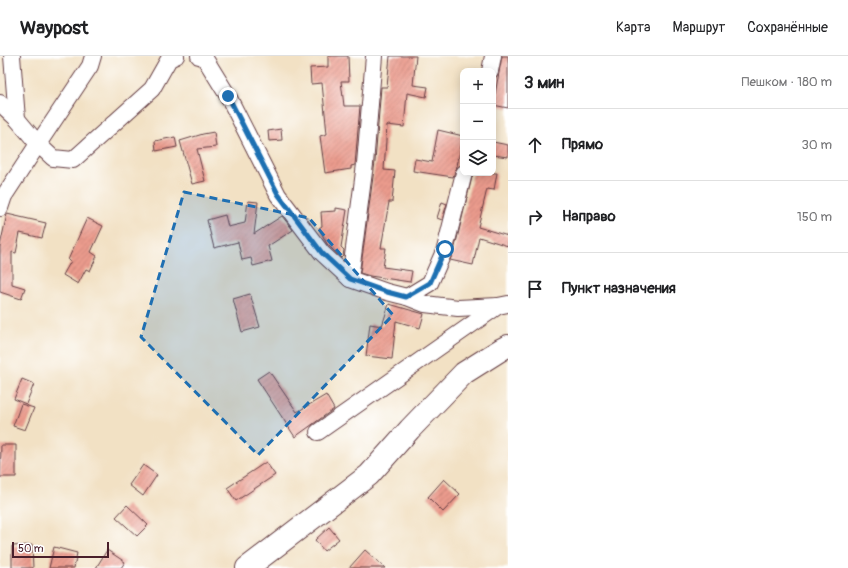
<!DOCTYPE html>
<html lang="ru">
<meta charset="utf-8">
<style>
:root{--surface:#fff;--page:#f2f2f2;--text:#202124;--muted:#757577;--line:#e0e0e0}
body{margin:0;font-family:Pangolin,sans-serif;background:var(--page);color:var(--text)}
.controls{position:absolute;right:12px;top:12px;display:grid;overflow:hidden;border-radius:8px;box-shadow:0 2px 10px #0003}
.controls button{width:36px;height:36px;display:grid;place-items:center;padding:0;border:0;border-bottom:1px solid var(--line);background:var(--surface);color:var(--text);font:20px sans-serif}
.scale{position:absolute;left:12px;bottom:10px;width:97px;box-sizing:border-box;padding-left:4px;border:2px solid #4a1f2b;border-top:0;font-size:11px;line-height:14px;white-space:nowrap;color:#4a1f2b;-webkit-text-stroke:3px #fff;paint-order:stroke}
.stop{position:absolute;width:12px;height:12px;margin:-9px;border:3px solid #1f6fb2;border-radius:50%;background:#fff}
.stop.end{background:#1f6fb2;border-color:#fff;box-shadow:0 1px 4px #0008}
.list{margin:0;padding:0;list-style:none}
h2{display:flex;justify-content:space-between;align-items:center;height:52px;margin:0;padding:0 16px;font-size:17px}
h2 small{font-size:13px;font-weight:400;color:var(--muted)}
.list li{display:grid;grid-template-columns:26px 1fr auto;gap:12px;align-items:center;box-sizing:border-box;height:72px;padding:0 16px;border-top:1px solid var(--line)}
.list b{display:block;font-size:15px;white-space:nowrap}
.list em{font-size:13px;font-style:normal;color:var(--muted)}
.icon{flex:none;width:22px;height:22px;fill:none;stroke:currentColor;stroke-width:2;stroke-linecap:round;stroke-linejoin:round}
.map{position:relative;flex:none;width:508px;height:512px;overflow:hidden}
header{display:flex;align-items:center;gap:24px;box-sizing:border-box;height:56px;padding:0 20px;background:var(--surface);border-bottom:1px solid var(--line)}
header strong{font-size:19px}
nav{display:flex;gap:22px;margin-inline-start:auto;font-size:14px}
main{display:flex}
aside{flex:1;background:var(--surface)}
.map>svg:first-child{display:block}
</style>
<header>
<strong>Waypost</strong>
<nav><a>Карта</a><a>Маршрут</a><a>Сохранённые</a></nav>
</header>
<main>
<div class="map">
<svg width="508" height="512" viewBox="0 0 508 512">
<defs>
<pattern id="building-hatch" width="6" height="6" patternUnits="userSpaceOnUse"><rect width="6" height="6" fill="#eb9b8d"/><path d="M-1 1l2-2M0 6l6-6M5 7l2-2" fill="none" stroke="#c07e73"/></pattern>
</defs>
<rect width="100%" height="100%" fill="#fff"/>
<filter id="ink" filterUnits="userSpaceOnUse"><feTurbulence type="fractalNoise" baseFrequency=".025" numOctaves="2"/><feDisplacementMap in="SourceGraphic" scale="8" xChannelSelector="R" yChannelSelector="G"/><feConvolveMatrix kernelMatrix="1 2 1 2 8 2 1 2 1" color-interpolation-filters="sRGB"/></filter>
<filter id="wash" filterUnits="userSpaceOnUse"><feTurbulence type="fractalNoise" baseFrequency=".012" numOctaves="4" result="noise"/><feDisplacementMap in="SourceGraphic" scale="16" xChannelSelector="R" yChannelSelector="G"/><feGaussianBlur stdDeviation="0.9" result="paint"/><feColorMatrix in="noise" values="0 0 0 0 0 0 0 0 0 0 0 0 0 0 0 0 0 1.4 0 .05"/><feComposite in="paint" operator="in"/></filter>
<g filter="url(#wash)">
<rect width="100%" height="100%" fill="#f2e1c4"/>
<g id="blocks">
<g fill="url(#building-hatch)">
<polygon points="328,0 348,0 349,25 341,25 344,50 360,50 355,109 351,110 351,113 325,117 320,80 327,78 322,27 311,28 310,12 328,11"/>
<polygon points="390,0 416,0 413,29 428,31 426,41 407,37 404,71 387,69 384,114 395,115 392,146 389,146 381,192 386,192 383,211 412,215 410,226 370,220 360,217 375,106 381,31 387,31"/>
<polygon points="502,0 508,0 508,52 493,49"/>
<polygon points="281,73 282,84 269,85 268,75"/>
<polygon points="438,74 463,80 457,110 453,121 413,115 415,103 432,106"/>
<polygon points="214,76 216,91 197,93 205,125 192,128 180,85 203,78"/>
<polygon points="175,81 177,91 156,95 155,85"/>
<polygon points="493,86 508,89 508,101 493,99"/>
<polygon points="473,117 497,117 494,134 487,133 478,171 508,180 508,190 479,181 473,209 450,204 454,195"/>
<polygon points="248,145 258,146 254,178 282,160 293,174 268,190 272,205 253,210 251,202 242,204 238,186 214,192 207,164 225,159 228,171 245,167"/>
<polygon points="442,146 447,148 442,164 437,162"/>
<polygon points="336,152 347,154 341,191 344,194 343,200 341,202 327,188 319,172 322,170 321,156 336,155"/>
<polygon points="7,158 46,167 42,182 20,177 16,197 12,196 12,228 25,232 21,243 0,236 0,190"/>
<polygon points="87,162 103,170 91,196 97,200 90,215 86,213 78,228 63,219 71,205 68,204"/>
<polygon points="250,238 260,271 242,276 233,243"/>
<polygon points="389,248 424,258 420,272 396,265 392,303 366,300 370,268 382,270"/>
<polygon points="269,315 297,356 326,339 334,353 295,381 257,323"/>
<polygon points="22,323 34,328 26,348 14,343"/>
<polygon points="21,348 34,352 25,374 13,370"/>
<polygon points="1,389 16,389 16,421 0,421"/>
<polygon points="266,406 275,419 236,445 227,432"/>
<polygon points="143,409 157,419 143,440 129,429"/>
<polygon points="444,423 460,438 443,456 428,441"/>
<polygon points="127,449 148,469 137,480 116,461"/>
<polygon points="329,471 339,483 324,495 315,484"/>
<polygon points="32,489 33,512 12,512 12,490"/>
<polygon points="54,491 77,497 74,512 49,512"/>
<polygon points="107,494 125,506 121,512 96,512"/>
<polygon points="365,494 385,512 349,512"/>
</g>
</g>
</g>
<g filter="url(#ink)">
<use href="#blocks" fill-opacity="0" stroke="#633c42" stroke-width="1"/>
<g fill="none" stroke-linecap="round" stroke-linejoin="round">
<defs>
<g id="street">
<polyline points="12,0 17,63"/>
<polyline points="199,0 204,1 228,40 278,139 322,197 350,223 387,236 407,241 425,248 458,252 498,250 508,248"/>
<polyline points="490,15 493,0"/>
<polyline points="0,47 17,63 38,88 90,10 93,0"/>
<polyline points="0,152 4,140 38,88 53,102 73,104 152,33 169,3 176,0"/>
<polyline points="350,223 365,108 374,0"/>
<polyline points="407,241 430,227 445,193 464,117"/>
<polyline points="318,376 498,250"/>
</g>
<polyline id="secondary" points="247,512 369,419 410,373 464,317 502,293 508,290"/>
</defs>
<use href="#street" stroke="#633c42" stroke-width="18"/>
<use href="#secondary" stroke="#633c42" stroke-width="24"/>
<use href="#street" stroke="#fff" stroke-width="16"/>
<use href="#secondary" stroke="#fff" stroke-width="22"/>
</g>
</g>
<g fill="none" stroke-linecap="round" stroke-linejoin="round" filter="url(#ink)">
<polyline stroke="#1f6fb2" stroke-width="5" points="228,40 278,138 322,197 350,223 387,236 406,241 430,227 445,193"/>
</g>
<path fill="#1f6fb2" fill-opacity="0.2" stroke="#1f6fb2" stroke-width="3" stroke-dasharray="8 5" stroke-linejoin="round" d="M184,136L309,162L393,259L258,399L141,281Z"/>
</svg>
<div class="controls">
<button>+</button>
<button>−</button>
<button><svg class="icon" aria-label="layers" viewBox="0 0 24 24"><path d="M12 4l9 5-9 5-9-5zM3 14l9 5 9-5"/></svg></button>
</div>
<div class="scale">50 m</div>
<div class="stop" style="left:445px;top:193px"></div>
<div class="stop end" style="left:228px;top:40px"></div>
</div>
<aside>
<h2>3 мин<small>Пешком · 180 m</small></h2>
<ul class="list">
<li><svg class="icon" aria-label="ahead" viewBox="0 0 24 24"><path d="M12 20V5M6 11l6-6 6 6"/></svg><div><b>Прямо</b></div><em>30 m</em></li>
<li><svg class="icon" aria-label="right" viewBox="0 0 24 24"><path d="M7 20v-9h11M14 6l5 5-5 5"/></svg><div><b>Направо</b></div><em>150 m</em></li>
<li><svg class="icon" aria-label="arrive" viewBox="0 0 24 24"><path d="M6 21V4h12l-3 4 3 4H6"/></svg><div><b>Пункт назначения</b></div></li>
</ul>
</aside>
</main>
